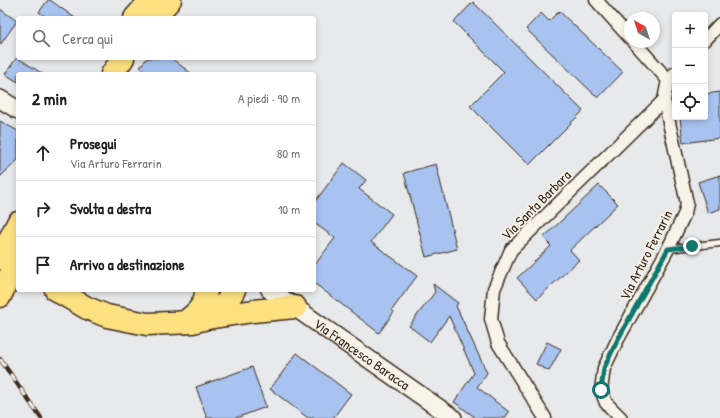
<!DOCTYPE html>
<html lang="it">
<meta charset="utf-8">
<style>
:root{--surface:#fff;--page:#f6f6f6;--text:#202124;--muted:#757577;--line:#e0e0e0}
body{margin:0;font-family:"Patrick Hand",sans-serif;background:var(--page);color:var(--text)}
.controls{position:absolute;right:12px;top:12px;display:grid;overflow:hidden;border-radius:4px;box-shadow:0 2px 6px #0003}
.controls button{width:36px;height:36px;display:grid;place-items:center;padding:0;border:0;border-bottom:1px solid var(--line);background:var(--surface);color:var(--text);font:20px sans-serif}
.compass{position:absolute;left:624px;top:12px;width:36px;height:36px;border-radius:50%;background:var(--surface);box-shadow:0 2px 6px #0003;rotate:321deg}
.stop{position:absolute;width:12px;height:12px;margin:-9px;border:3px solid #0f766e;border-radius:50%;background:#fff}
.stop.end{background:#0f766e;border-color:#fff;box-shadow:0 1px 4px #0008}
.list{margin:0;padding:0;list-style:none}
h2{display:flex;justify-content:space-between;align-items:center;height:52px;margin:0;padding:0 16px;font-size:17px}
h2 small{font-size:13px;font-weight:400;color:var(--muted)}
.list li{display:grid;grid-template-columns:26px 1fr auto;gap:12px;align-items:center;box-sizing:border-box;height:56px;padding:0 16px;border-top:1px solid var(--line)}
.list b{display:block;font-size:15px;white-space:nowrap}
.list p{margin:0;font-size:13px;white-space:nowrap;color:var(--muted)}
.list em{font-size:13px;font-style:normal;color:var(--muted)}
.icon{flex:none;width:22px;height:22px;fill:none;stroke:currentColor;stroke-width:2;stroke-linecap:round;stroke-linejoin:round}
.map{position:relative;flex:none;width:720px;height:418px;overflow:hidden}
.search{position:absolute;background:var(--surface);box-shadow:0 2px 6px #0003;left:16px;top:16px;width:300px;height:44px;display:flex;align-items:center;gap:10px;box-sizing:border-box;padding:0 14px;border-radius:4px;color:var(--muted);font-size:15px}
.panel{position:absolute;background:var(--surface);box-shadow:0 2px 6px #0003;left:16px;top:72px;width:300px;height:220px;border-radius:4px}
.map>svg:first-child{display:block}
</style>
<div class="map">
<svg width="720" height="418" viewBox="0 0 720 418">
<rect width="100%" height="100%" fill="#e7e9ea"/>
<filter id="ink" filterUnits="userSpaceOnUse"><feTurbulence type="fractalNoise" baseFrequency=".025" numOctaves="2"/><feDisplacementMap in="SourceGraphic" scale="8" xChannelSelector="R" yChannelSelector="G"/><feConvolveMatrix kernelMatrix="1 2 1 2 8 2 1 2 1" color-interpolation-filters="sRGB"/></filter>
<g filter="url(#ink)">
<g fill="#a8c3f0" stroke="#3b2a1e">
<polygon points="48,0 50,0 75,18 47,18 39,12"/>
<polygon points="473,2 583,111 529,165 470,106 504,72 454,22"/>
<polygon points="0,9 17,21 0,45"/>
<polygon points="559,11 623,72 598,98 526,29 541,13 549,21"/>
<polygon points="18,56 18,58 43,74 18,74 18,82 5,74"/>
<polygon points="147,58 171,58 192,74 149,74 140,67"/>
<polygon points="720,92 720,138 683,143 680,117 705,117 705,94"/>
<polygon points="0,121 18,131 18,160 0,177"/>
<polygon points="344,163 366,180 359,189 392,214 371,242 417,276 392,310 394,312 379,333 314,283 314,266 335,238 314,223 314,203"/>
<polygon points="436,164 457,249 426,257 404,173"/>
<polygon points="720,175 720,209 708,213 698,182"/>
<polygon points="599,185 618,204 570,250 579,260 537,299 517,278 551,246 543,238"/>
<polygon points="433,284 458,303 456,306 487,373 477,387 509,412 505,418 476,418 454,402 474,373 449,316 430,342 409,326 435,292"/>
<polygon points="547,342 561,349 549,371 536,364"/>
<polygon points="297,353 351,394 333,418 308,418 270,389"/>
<polygon points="252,367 266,407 236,418 207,418 196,387"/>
</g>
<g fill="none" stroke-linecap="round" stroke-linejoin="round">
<defs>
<polyline id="lane" points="668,249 720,243"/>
<g id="street">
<polyline points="596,0 630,38"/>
<polyline points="705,40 720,24"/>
<polyline points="634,42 668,80"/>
<polyline points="545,418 498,343 491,319 494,289 511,250 664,100"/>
<polyline points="621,418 606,403 601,390 604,368 618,339 668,249 685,213 687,203 664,100 668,80 675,73"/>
</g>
<g id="secondary">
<polyline points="0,99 18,110"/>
<path id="s1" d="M270,290L453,418"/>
</g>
<g id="highway">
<polyline points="135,18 151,0"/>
<polyline points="154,18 170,0"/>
<polyline points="112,74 123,58"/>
<polyline points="0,258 18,223"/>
<polyline points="56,290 87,308 107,316 147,324 193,322 207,318 221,308 228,300 234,290"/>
<polyline points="0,296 18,259"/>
<polyline points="207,318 253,311 295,307"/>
<path d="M185,322C197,313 206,305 206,290"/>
</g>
</defs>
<use href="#lane" stroke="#3b2a1e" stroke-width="9"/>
<use href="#street" stroke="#3b2a1e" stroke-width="15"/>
<use href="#secondary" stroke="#3b2a1e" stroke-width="20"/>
<use href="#highway" stroke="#3b2a1e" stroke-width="25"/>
<use href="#lane" stroke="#f7f3e8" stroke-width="6"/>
<use href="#street" stroke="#f7f3e8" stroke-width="12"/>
<use href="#secondary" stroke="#f7f3e8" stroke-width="17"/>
<use href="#highway" stroke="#fde080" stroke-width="22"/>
<defs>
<polyline id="rail" points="0,359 41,418"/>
</defs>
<use href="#rail" stroke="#3b2a1e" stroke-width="4.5"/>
<use href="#rail" stroke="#f7f3e8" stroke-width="3" stroke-dasharray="9" stroke-linecap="butt"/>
</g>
</g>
<g fill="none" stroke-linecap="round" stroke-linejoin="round" filter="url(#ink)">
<polyline stroke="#0f766e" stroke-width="5" points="601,390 604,368 618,339 668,249 692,246"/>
</g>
<g text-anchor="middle" stroke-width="3.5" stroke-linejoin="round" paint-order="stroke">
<g font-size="14" fill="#3b2a1e" stroke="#f7f3e8">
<text transform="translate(536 205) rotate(-45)" y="5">Via Santa Barbara</text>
<text transform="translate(646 255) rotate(-63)" y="5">Via Arturo Ferrarin</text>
<text dy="5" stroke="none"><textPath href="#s1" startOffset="112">Via Francesco Baracca</textPath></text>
</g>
</g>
</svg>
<div class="controls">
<button>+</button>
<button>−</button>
<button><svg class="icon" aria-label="locate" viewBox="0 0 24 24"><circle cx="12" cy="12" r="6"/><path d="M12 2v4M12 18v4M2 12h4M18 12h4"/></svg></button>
</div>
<svg class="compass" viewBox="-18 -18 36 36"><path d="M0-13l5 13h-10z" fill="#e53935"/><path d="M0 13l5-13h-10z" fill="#757577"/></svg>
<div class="stop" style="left:601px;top:390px"></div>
<div class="stop end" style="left:692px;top:246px"></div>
<div class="search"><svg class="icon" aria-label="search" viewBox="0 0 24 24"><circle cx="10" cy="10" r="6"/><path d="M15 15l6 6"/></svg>Cerca qui</div>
<section class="panel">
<h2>2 min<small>A piedi · 90 m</small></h2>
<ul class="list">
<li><svg class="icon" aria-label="ahead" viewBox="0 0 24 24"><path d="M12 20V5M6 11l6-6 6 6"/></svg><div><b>Prosegui</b><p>Via Arturo Ferrarin</p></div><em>80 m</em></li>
<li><svg class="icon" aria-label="right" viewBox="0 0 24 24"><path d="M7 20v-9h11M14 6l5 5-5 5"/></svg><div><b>Svolta a destra</b></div><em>10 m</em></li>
<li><svg class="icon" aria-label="arrive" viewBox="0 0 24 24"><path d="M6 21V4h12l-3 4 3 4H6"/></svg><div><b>Arrivo a destinazione</b></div></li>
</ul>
</section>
</div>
